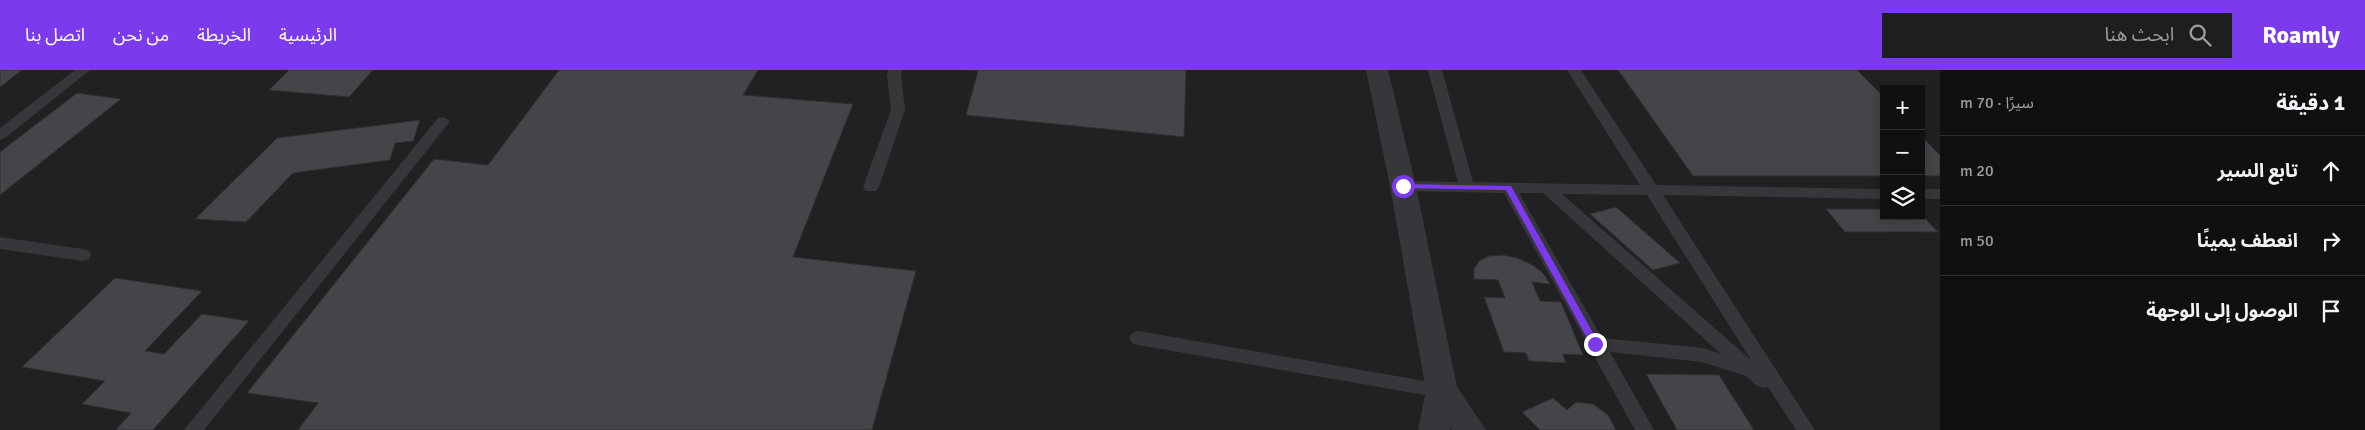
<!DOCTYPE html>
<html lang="ar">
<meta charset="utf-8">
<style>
:root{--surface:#101010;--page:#1e1e1e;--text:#f1f3f6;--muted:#9c9d9f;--line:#303030;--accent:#7c3aed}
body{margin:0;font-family:Signika,"Noto Sans Arabic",sans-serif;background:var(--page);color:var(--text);direction:rtl}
.controls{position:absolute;right:15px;top:15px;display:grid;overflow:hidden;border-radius:0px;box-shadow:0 2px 12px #0003}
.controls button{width:45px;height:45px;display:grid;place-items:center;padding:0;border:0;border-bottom:1px solid var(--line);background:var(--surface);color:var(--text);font:25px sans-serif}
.stop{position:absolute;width:15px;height:15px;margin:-11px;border:4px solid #7c3aed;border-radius:50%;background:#fff}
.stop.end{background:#7c3aed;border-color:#fff;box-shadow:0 1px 5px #0008}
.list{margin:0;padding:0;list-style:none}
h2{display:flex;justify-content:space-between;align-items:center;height:65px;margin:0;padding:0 20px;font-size:21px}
h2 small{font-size:16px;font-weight:400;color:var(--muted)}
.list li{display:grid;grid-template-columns:32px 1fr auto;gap:15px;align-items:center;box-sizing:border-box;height:70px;padding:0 20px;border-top:1px solid var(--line)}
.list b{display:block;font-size:19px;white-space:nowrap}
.list em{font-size:16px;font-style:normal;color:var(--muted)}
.icon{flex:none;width:28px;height:28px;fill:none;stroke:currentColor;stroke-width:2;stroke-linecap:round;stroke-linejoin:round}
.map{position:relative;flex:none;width:1940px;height:360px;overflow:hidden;direction:ltr}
header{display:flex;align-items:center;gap:30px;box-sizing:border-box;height:70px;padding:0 25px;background:var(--accent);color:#fff}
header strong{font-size:24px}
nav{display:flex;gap:28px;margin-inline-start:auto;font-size:18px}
.search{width:350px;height:45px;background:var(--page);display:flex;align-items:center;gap:12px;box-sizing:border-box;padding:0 18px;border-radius:0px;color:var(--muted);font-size:19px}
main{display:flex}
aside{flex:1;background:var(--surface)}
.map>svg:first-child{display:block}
</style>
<header>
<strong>Roamly</strong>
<div class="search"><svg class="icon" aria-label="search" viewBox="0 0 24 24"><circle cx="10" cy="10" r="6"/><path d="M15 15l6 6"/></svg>ابحث هنا</div>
<nav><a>الرئيسية</a><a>الخريطة</a><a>من نحن</a><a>اتصل بنا</a></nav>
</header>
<main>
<aside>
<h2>1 دقيقة<small>سيرًا · 70 m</small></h2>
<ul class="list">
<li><svg class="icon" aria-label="ahead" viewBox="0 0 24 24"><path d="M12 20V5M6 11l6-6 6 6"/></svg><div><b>تابع السير</b></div><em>20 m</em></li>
<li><svg class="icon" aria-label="right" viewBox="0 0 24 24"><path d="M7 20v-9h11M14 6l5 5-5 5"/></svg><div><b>انعطف يمينًا</b></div><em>50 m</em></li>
<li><svg class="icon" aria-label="arrive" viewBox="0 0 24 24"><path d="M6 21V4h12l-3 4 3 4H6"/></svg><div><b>الوصول إلى الوجهة</b></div></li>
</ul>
</aside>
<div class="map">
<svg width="1940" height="360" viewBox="0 0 1940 360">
<rect width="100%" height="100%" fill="#151516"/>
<path fill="#212123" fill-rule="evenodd" d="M0,0H1940V360H0ZM1884,19H1921V146H1884Z"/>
<g fill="#444549" stroke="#2f2f32">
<polygon points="0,0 22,0 0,17"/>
<polygon points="289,0 373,0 349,27 269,20"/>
<polygon points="559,0 758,0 743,25 853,34 793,187 916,201 872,360 298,360 318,333 247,323 434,89 488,95"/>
<polygon points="966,0 1186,0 1184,67 966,45 978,1"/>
<polygon points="1618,0 1857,0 1884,27 1884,106 1693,106"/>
<polygon points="77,23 121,29 0,125 0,82"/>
<polygon points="420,50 413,71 395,73 390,90 293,103 246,152 195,149 277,68"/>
<polygon points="1921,66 1940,85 1940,106 1921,106"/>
<polygon points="1616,137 1680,193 1653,200 1590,144"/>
<polygon points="1826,139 1884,139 1884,146 1921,146 1921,144 1938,162 1845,162"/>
<polygon points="1503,185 1517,188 1531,194 1543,203 1550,214 1532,212 1540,231 1561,232 1583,285 1563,284 1566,293 1529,291 1526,283 1504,282 1484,227 1505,228 1498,210 1474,209 1474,199 1479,191 1489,186"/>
<polygon points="115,208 202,221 145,281 164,284 202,244 249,251 153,360 116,360 131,343 82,334 105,311 22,297"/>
<polygon points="1646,304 1719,305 1754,360 1677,360"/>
<polygon points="1553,328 1567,340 1576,332 1593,334 1608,345 1616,360 1540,360 1522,342"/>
</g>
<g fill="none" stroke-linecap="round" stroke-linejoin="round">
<g fill="#37373b" fill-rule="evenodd">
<polygon points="75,0 90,0 5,68 0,70 0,58"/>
<polygon points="889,0 903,0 901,5 905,40 879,117 876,121 866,121 863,117 891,40 887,5"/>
<path d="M1428,0H1442L1473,112L1640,115L1567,0H1581L1656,115L1884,119V129L1663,125L1815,360H1796L1768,317L1763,318L1757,316L1746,306L1702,292L1610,282L1654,360H1635L1504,123L1403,121L1398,120L1395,116L1398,112L1403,111L1458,112ZM1519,123H1543L1721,284L1703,278L1602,268ZM1562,124L1647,125L1751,290Z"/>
<polygon points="443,47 450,51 448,54 204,360 184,360 438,48"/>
<rect x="1921" y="119" width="19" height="10"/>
<polygon points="0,167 83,179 89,181 91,185 89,189 83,191 0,179"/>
<polygon points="1138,261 1442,314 1449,316 1451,321 1449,326 1442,328 1138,275 1132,273 1129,268 1132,263"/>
</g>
<polygon fill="#37373b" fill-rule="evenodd" points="1366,0 1388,0 1416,116 1457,317 1486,360 1452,360 1450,358 1450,360 1418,360 1426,321 1390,116"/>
</g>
<polygon fill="#7c3aed" points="1400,114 1511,116 1598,272 1598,277 1592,277 1506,120 1403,118 1400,117"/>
</svg>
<div class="controls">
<button>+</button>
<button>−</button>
<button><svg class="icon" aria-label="layers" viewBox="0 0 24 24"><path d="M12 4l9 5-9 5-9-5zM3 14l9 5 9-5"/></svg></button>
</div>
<div class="stop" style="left:1403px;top:116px"></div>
<div class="stop end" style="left:1595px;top:274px"></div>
</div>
</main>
